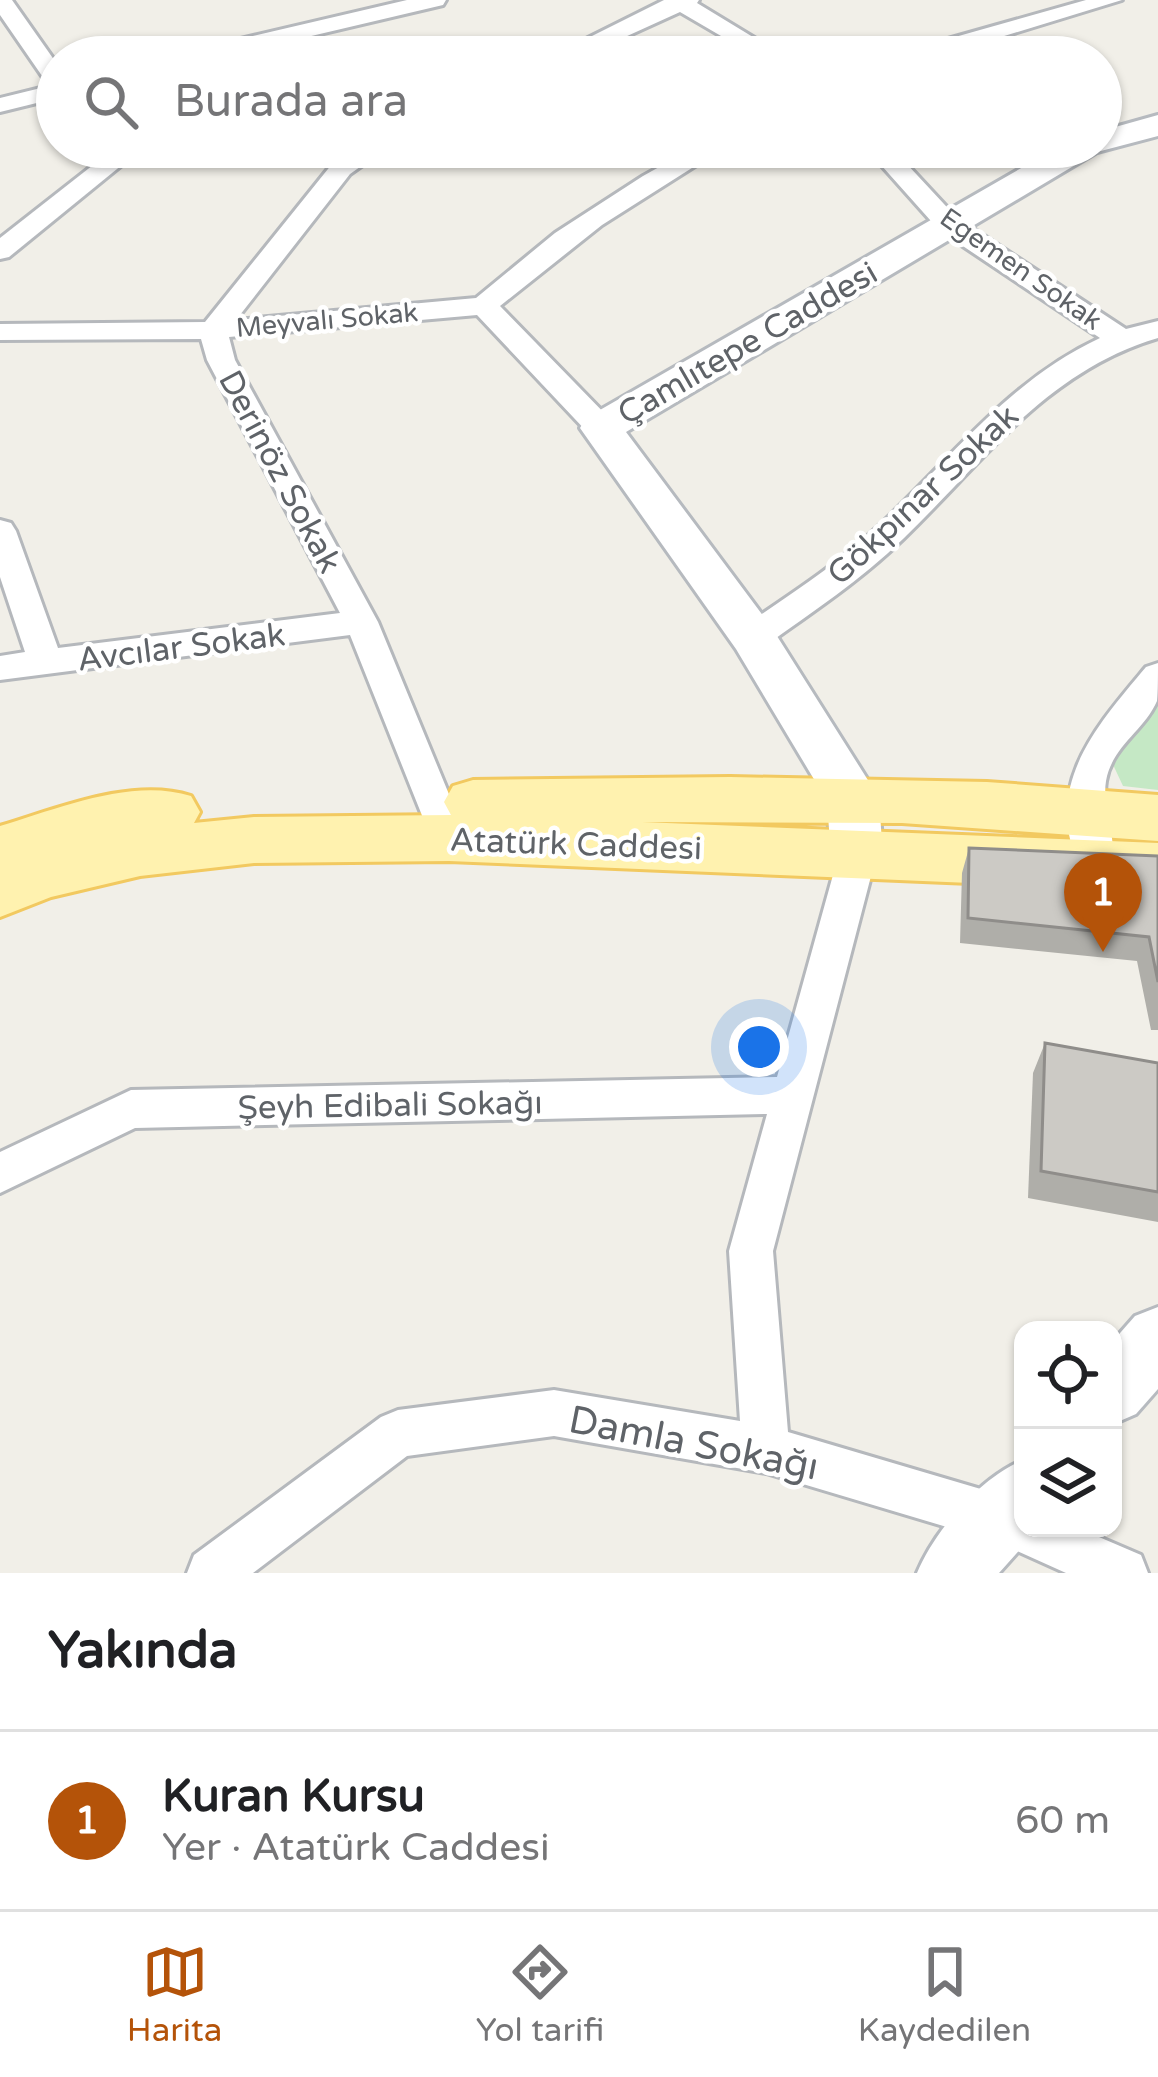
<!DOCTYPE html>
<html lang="tr">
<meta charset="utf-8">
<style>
:root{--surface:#fff;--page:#f6f6f6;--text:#202124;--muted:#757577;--line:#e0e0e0;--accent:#b45309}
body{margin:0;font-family:"Varela Round",sans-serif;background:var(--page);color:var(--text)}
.controls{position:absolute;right:36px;bottom:36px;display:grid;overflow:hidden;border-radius:24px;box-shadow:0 3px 9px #0004}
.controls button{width:108px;height:108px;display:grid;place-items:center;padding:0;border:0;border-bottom:3px solid var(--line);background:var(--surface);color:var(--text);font:60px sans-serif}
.you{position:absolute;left:759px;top:1047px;width:42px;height:42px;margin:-30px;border:9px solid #fff;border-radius:50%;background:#1a73e8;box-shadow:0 0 0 18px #1a73e833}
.badge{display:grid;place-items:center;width:78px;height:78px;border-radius:50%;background:var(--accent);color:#fff;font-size:39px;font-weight:700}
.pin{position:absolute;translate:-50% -99px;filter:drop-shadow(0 3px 6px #0008)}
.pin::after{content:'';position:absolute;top:63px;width:42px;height:36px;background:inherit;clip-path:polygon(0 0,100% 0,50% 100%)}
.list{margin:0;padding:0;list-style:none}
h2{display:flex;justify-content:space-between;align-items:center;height:156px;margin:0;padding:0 48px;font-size:51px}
h2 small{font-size:39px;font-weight:400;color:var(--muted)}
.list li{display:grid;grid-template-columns:78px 1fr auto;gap:36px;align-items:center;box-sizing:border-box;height:180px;padding:0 48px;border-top:3px solid var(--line)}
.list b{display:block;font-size:45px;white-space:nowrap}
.list p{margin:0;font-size:39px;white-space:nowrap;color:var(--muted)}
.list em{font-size:39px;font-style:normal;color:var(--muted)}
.icon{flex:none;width:66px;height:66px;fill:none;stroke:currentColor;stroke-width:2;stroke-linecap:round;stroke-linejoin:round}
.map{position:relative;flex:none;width:1158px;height:1573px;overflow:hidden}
.search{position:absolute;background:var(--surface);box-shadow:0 3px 9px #0004;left:36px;right:36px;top:36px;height:132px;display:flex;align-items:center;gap:30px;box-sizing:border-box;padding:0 42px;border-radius:66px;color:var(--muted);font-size:45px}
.sheet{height:336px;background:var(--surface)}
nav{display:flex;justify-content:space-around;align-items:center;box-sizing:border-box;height:168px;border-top:3px solid var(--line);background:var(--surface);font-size:33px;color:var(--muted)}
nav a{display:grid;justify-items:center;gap:6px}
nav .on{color:var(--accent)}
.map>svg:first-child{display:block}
</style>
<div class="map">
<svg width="1158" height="1573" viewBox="0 0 1158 1573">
<rect width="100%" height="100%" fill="#f1efe8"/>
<polygon fill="#c5e8c5" points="1158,700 1158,790 1123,786 1108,754"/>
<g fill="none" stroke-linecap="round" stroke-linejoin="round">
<defs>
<g id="street">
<polygon points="0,0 12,0 57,64 57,98 0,112 0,98 49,86 0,15"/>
<polygon points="407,0 446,0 443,5 222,57 181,57 185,52"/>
<polygon points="664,0 699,0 697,3 786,57 757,57 680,12 581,57 550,57"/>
<polygon points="1086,0 1122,0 936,57 898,57 902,52"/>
<polygon points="116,147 144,147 9,257 0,259 0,238"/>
<polygon points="359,147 388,147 350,174 236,320 476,298 555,233 643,176 695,147 725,147 602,225 500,306 612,421 616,428 612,435 590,435 477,315 229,337 235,360 378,622 467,838 462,848 449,853 436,848 431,838 350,635 0,680 0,656 25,652 0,577 0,520 11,523 16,531 58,648 340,613 207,360 201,339 0,340 0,324 205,322 332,164"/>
<path d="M865,147H891L957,218L1126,329L1158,321V338C1046,371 983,462 903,539C861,580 812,612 765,646H741L736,637L741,628C790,595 839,563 882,523C953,456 1010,380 1100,338L939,230Z"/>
<path d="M1158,663C1158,674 1158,692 1157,701C1144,731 1112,746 1106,781C1101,810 1122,849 1109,874L1096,878L1083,874C1039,789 1095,728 1146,667Z"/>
<polygon points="857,842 870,846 876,857 773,1251 788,1432 1001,1495 1023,1504 1023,1528 1078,1528 1141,1555 1148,1573 1066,1573 997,1542 766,1473 554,1436 407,1456 253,1573 187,1573 194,1555 381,1417 398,1410 554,1390 740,1421 729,1251 767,1114 135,1128 0,1193 0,1152 131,1090 777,1077 838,857 844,846"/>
</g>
<g id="secondary">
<polygon points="1158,115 1158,136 1097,152 626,432 770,625 871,785 879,799 883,857 876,872 857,878 838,872 831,857 827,801 736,649 580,428 586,418 1058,147 1101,147 1101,131"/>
<polygon points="1158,1307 1158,1389 1136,1414 1113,1424 1113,1341 1135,1316"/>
<path d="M1023,1460V1528H1039L999,1573H917C935,1530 980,1478 1023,1460Z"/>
</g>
<path id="primary" d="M730,777L987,782L1158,795V841L902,823L642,822L1158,843V891L449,861L254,863L140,876L51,897L0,917V826C57,809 132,777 191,796L200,812L194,823L254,817L451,815L444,802L453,786L473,780Z"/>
</defs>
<use href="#street" stroke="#b5b8bc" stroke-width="6"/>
<use href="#secondary" stroke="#b6babf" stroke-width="6"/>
<use href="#primary" stroke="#f2c960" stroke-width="6"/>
<use href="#street" fill="#fff" fill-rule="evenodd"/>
<use href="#secondary" fill="#fff" fill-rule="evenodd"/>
<use href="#primary" fill="#fff2af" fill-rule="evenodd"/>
</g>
<g fill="#afaea9">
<polygon points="969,848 1158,856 1158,1030 1151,1030 1137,961 960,943 962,873"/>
<polygon points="1045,1043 1158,1063 1158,1222 1028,1198 1033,1073"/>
</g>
<g fill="#cccac5" stroke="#8f8d8a" stroke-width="3">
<polygon points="969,848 1158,856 1158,982 1149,937 968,918"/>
<polygon points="1045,1043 1158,1063 1158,1192 1041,1171"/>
</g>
<g text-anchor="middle" stroke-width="9" stroke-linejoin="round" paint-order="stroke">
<g font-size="27" fill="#5f6368" stroke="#fff">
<text transform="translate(1021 269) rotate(35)" y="9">Egemen Sokak</text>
<text transform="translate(327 320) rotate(-5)" y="9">Meyvalı Sokak</text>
</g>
<g font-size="33" fill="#5f6368" stroke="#fff">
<text transform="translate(747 342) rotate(-30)" y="12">Çamlıtepe Caddesi</text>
<text transform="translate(281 471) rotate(62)" y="12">Derinöz Sokak</text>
<text transform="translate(922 494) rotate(-43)" y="12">Gökpınar Sokak</text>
<text transform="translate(181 646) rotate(-7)" y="12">Avcılar Sokak</text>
<text transform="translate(576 843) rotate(2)" y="12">Atatürk Caddesi</text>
<text transform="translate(390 1104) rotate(-1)" y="12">Şeyh Edibali Sokağı</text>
</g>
<g font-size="39" fill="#5f6368" stroke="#fff">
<text transform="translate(694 1442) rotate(11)" y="14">Damla Sokağı</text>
</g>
</g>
</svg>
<div class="controls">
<button><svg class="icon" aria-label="locate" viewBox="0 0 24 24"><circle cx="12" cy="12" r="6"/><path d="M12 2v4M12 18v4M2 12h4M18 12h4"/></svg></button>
<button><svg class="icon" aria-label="layers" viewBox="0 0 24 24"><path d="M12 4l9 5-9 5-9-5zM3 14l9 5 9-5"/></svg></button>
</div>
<div class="you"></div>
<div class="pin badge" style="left:1103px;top:952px">1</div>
<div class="search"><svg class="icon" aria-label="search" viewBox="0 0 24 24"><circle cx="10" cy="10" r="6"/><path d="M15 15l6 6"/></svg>Burada ara</div>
</div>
<section class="sheet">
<h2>Yakında<small></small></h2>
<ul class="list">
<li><span class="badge">1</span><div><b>Kuran Kursu</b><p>Yer · Atatürk Caddesi</p></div><em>60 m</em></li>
</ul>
</section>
<nav>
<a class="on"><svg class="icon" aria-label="map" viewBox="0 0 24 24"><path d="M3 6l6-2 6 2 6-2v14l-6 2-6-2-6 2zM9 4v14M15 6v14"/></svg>Harita</a>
<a><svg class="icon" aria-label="directions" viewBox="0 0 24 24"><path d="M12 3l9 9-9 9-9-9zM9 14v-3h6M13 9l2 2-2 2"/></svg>Yol tarifi</a>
<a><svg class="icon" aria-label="saved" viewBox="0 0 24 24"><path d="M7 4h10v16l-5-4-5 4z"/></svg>Kaydedilen</a>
</nav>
